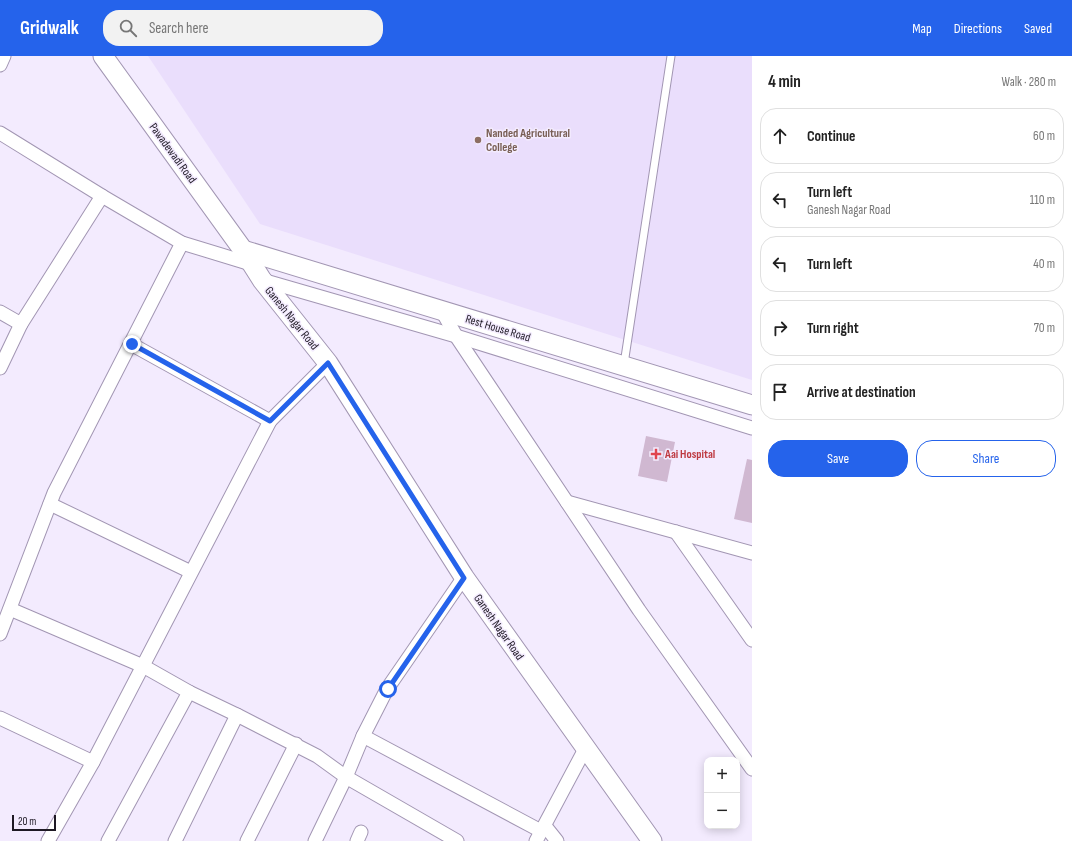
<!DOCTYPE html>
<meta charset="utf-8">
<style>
:root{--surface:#fff;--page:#f2f2f2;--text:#222;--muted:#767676;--line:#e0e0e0;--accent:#2563eb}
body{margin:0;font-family:"Sofia Sans Condensed",sans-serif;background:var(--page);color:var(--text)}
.controls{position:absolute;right:12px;bottom:12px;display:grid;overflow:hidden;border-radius:8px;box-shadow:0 2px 10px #0003}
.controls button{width:36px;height:36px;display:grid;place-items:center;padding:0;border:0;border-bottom:1px solid var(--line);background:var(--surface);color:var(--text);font:20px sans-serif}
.scale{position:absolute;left:12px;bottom:10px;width:44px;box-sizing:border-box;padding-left:4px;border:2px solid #1e1924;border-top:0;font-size:11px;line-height:14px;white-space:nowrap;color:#1e1924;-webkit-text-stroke:3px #f3ebfe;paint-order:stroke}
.stop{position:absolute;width:12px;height:12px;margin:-9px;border:3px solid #2563eb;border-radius:50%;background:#fff}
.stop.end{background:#2563eb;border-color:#fff;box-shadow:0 1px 4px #0008}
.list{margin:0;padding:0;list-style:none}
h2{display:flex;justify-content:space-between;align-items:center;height:52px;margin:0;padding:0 16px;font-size:17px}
h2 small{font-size:13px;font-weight:400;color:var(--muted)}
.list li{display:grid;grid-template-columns:26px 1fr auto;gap:12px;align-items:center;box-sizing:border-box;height:56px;margin:0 8px 8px;padding:0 8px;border:1px solid var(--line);border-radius:16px}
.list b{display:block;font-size:15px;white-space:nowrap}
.list p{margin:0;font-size:13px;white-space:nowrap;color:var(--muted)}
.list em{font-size:13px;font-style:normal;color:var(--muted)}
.actions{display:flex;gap:8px;padding:12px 16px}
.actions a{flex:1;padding:9px 0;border:1px solid var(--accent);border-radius:16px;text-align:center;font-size:14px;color:var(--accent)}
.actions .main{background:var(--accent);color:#fff}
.icon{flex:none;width:22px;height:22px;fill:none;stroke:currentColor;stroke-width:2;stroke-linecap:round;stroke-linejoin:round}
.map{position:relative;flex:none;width:752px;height:785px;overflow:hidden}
header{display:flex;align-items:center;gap:24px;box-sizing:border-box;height:56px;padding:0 20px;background:var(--accent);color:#fff}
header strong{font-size:19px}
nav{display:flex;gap:22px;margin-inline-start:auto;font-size:14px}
.search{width:280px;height:36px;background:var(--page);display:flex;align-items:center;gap:10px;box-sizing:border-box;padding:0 14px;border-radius:16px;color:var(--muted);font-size:15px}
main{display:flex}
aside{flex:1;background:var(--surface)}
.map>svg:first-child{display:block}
</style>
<header>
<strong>Gridwalk</strong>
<div class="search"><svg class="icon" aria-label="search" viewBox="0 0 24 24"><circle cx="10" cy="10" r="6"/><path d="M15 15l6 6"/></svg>Search here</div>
<nav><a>Map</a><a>Directions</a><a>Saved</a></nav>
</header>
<main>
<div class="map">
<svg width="752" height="785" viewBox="0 0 752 785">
<rect width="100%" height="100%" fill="#f3ebfe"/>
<polygon fill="#eadefc" points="148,0 752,0 752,324 260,168"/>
<g fill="#d0b8d1">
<polygon points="646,380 675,386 667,426 638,420"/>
<polygon points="747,403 752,404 752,467 734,463"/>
</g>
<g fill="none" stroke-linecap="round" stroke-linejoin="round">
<defs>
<polyline id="lane" points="624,308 671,0"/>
<g id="street">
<polyline points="0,9 4,0"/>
<polyline points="0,77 102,140"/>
<polyline points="262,224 456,280 752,372"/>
<polyline points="442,255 456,280 639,554 752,713"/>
<polyline points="0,256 21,268"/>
<polyline points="131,288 270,365"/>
<polyline points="0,312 21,268 102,140 182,187 251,208"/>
<polyline points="567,446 752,497"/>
<polyline points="50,448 191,516"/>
<polyline points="676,476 752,584"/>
<polyline points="10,553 143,610 189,636 108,785"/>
<polyline points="0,578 54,437 182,187"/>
<polyline points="237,659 317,700 346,721 457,785"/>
<polyline points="0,662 93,706"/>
<polyline points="363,680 541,775"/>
<polyline points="545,770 557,785"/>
<polyline points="48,785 93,706 270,365 328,307"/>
<polyline points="175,785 237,659 189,636"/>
<polyline points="247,785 296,688"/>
<polyline points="315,785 346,721 363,680 387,633 464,521"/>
<polyline points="357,785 361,776"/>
<polyline points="536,785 585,693"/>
</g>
<g id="secondary">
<polyline points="103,0 243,194 262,224 328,307 464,521 652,785"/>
<polyline points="243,194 752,349"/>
</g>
</defs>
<use href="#lane" stroke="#a296b3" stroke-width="9"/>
<use href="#street" stroke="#a296b3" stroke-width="15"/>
<use href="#secondary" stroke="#a296b3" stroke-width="21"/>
<use href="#lane" stroke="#fff" stroke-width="7"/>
<use href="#street" stroke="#fff" stroke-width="13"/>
<use href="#secondary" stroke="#fff" stroke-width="19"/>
</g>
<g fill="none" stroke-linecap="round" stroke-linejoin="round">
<polyline stroke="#2563eb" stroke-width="5" points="132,288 270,365 328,307 464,522 388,633"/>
</g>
<circle fill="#8d6e63" stroke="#f3ebfe" stroke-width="1.5" cx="478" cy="84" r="4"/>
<path fill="#e0444e" stroke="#f3ebfe" stroke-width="1.5" d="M654 392h4v4h4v4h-4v4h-4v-4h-4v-4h4z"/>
<g text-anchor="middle" stroke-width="3" stroke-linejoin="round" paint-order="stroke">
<g font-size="12" font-weight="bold" fill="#785e54" stroke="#f3ebfe" text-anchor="start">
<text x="486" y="81">Nanded Agricultural<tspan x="486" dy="14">College</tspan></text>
</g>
<g font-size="12" fill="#1e1924" stroke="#f3ebfe">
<text transform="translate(173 97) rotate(54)" y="4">Pawadewadi Road</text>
<text transform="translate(292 262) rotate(51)" y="4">Ganesh Nagar Road</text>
<text transform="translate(498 272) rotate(17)" y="4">Rest House Road</text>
<text transform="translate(499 571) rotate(55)" y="4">Ganesh Nagar Road</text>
</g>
<g font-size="12" font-weight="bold" fill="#be3a42" stroke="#f3ebfe" text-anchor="start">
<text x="665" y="402">Aai Hospital</text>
</g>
</g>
</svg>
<div class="controls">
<button>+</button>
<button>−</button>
</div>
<div class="scale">20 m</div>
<div class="stop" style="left:388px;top:633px"></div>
<div class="stop end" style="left:132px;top:288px"></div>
</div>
<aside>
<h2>4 min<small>Walk · 280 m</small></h2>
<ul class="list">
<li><svg class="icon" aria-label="ahead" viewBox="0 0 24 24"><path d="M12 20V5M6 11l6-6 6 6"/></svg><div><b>Continue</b></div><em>60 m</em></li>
<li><svg class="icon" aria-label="left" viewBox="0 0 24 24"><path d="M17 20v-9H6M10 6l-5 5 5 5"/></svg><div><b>Turn left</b><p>Ganesh Nagar Road</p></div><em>110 m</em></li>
<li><svg class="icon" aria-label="left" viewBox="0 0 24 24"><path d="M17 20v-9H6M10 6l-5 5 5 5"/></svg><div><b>Turn left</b></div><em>40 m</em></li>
<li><svg class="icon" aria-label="right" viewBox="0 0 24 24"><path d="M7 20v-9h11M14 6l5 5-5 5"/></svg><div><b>Turn right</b></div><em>70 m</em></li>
<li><svg class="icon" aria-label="arrive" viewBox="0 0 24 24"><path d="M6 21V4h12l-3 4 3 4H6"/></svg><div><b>Arrive at destination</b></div></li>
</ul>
<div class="actions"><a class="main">Save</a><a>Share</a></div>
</aside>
</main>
